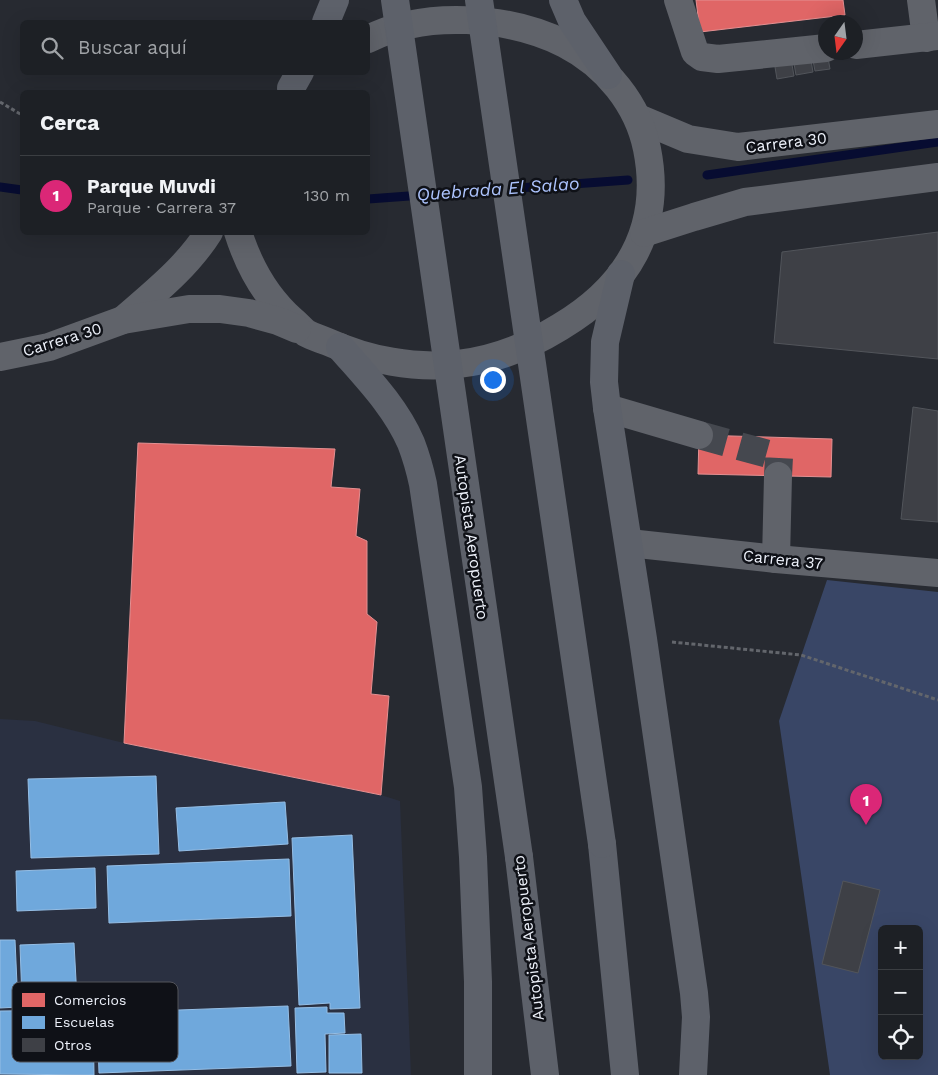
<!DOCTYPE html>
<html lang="es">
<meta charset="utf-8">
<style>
:root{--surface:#1d2025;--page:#2a2d32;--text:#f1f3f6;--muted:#a0a3a7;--line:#3b3e42;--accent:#db2777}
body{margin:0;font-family:"Work Sans",sans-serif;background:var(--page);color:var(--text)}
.controls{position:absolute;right:15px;bottom:15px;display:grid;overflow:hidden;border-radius:8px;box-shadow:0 5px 20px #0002}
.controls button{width:45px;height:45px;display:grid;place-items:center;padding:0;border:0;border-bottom:1px solid var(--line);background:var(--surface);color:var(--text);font:25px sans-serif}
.compass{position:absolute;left:818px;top:15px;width:45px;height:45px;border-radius:50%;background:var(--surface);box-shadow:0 5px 20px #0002;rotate:194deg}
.you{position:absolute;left:492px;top:379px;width:18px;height:18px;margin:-12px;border:4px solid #fff;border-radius:50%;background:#1a73e8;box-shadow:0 0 0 8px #1a73e833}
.badge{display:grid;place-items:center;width:32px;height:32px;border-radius:50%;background:var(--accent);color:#fff;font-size:16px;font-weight:700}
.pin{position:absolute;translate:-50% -41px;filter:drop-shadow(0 1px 2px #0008)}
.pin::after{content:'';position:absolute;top:26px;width:18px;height:15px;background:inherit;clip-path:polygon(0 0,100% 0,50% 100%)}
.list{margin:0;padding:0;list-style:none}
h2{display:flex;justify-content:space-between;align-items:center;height:65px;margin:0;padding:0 20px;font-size:21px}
h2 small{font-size:16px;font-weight:400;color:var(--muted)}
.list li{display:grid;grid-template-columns:32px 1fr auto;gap:15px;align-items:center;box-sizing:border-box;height:80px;padding:0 20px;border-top:1px solid var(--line)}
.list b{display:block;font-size:19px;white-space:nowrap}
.list p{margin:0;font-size:16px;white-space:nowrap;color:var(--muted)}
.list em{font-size:16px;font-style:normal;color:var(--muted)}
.icon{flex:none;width:28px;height:28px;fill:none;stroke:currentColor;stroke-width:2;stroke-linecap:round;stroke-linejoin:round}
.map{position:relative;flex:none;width:938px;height:1075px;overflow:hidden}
.search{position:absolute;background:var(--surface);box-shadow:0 5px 20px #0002;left:20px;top:20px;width:350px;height:55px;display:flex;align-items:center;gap:12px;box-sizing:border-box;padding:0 18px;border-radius:8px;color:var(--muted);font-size:19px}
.panel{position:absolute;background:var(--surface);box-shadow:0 5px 20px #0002;left:20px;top:90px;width:350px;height:145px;border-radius:8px}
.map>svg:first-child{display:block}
</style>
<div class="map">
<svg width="938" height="1075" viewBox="0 0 938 1075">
<rect width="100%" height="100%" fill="#272a31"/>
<polygon fill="#2a3041" points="0,719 35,721 124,743 381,795 400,801 411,1075 0,1075"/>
<path fill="#394666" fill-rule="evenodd" d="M827,580L938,592V1075H830L779,721ZM882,929H919V1056H882Z"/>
<g fill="#e06666" stroke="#e49092">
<polygon points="696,0 843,0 845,15 700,32"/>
<polygon points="699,435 832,439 831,477 698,474"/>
<polygon points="138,443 335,449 331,487 360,489 356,536 367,541 367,614 377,622 371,694 389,696 381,795 124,743"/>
</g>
<g fill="#6fa8dc" stroke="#95bee5">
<polygon points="156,776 159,854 31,858 28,779"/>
<polygon points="285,802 288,844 179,851 176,808"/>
<polygon points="352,835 360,1008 330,1009 330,1003 299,1005 292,838"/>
<polygon points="289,859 291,916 109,923 107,866"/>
<polygon points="95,868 96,908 17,911 16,871"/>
<polygon points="0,940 15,940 18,1007 0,1008"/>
<polygon points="74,943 77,999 22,1001 20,945"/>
<polygon points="288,1006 291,1066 99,1073 97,1013"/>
<polygon points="327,1007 327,1013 344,1013 345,1033 325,1034 326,1072 297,1073 295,1008"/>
<polygon points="93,1010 94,1075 0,1074 0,1011"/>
<polygon points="361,1034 362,1073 329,1073 329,1035"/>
</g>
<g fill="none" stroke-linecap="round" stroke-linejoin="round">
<g stroke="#070c31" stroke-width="9">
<polyline points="707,175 938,142"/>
<polyline points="0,187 22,190"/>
<polyline points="368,199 628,180"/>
</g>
</g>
<g fill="#3e4046" stroke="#52555b">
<polygon points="827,52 830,69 815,71 812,55"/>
<polygon points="810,55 813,72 796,75 793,58"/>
<polygon points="791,59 794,76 777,79 774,61"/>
<polygon points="938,232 938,359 774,343 782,252"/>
<polygon points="913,407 938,411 938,522 901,519"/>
<polygon points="843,881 880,890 858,973 822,964"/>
</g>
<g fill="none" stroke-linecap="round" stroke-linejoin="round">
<polyline stroke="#45484f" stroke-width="28" stroke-dasharray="28 14" stroke-linecap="butt" points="699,435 779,457 778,476"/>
<g stroke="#63666c" stroke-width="3" stroke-dasharray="4 2.5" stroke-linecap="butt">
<polyline points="0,102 22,115"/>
<polyline points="672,642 801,655 938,700"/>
</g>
<g stroke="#60636a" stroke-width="28">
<polyline points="678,0 695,52 702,57 718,59 826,48"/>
<polyline points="921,0 926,38"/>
<polyline points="856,45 938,36"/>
<polyline points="638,118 688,139 738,147 938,124"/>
<path d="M238,232C249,267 265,296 292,320C297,324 301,329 306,333C313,337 321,339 328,342C368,360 414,369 458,364C495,360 529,346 560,327C627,287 663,229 647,149C638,104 606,65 565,44C509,16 425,10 368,39"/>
<polyline points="644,233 694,217 745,202 938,177"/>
<path d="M123,320C154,293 187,267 209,232"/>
<polyline points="0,357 49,347 123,320 189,309 220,309 249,313 278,321 297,329"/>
<polyline points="607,408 699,435"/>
<polyline points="629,543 776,559 938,573"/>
<polyline points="776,559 778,476"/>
</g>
<g stroke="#5d616a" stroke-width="28">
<polyline points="563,0 572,21 608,75"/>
<polyline points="326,22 335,0"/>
<polyline points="291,88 300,72"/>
<polyline points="621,274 605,342 604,382 607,408 643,639 694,993 696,1017 693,1075"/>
<path d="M340,347C366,377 395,406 411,443C416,456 420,470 423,484L468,787L473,857L478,982V1075"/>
<polyline points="602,844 625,1075"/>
<polyline points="519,857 545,1075"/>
</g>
<g stroke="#5d616a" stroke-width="28">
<polyline points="395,0 519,857"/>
<polyline points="479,0 602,844"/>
</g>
</g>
<g text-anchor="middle" stroke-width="5" stroke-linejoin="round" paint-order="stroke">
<g font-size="16" fill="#edf1fa" stroke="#0f1117">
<text transform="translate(786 142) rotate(-7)" y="6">Carrera 30</text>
<text transform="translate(62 339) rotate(-17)" y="6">Carrera 30</text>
<text transform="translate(472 537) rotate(82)" y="6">Autopista Aeropuerto</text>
<text transform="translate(783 559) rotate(6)" y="6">Carrera 37</text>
<text transform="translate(528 938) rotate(-97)" y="6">Autopista Aeropuerto</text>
</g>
<g font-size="18" font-style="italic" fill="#adc4fe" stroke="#0f1117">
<text transform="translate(498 189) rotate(-4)" y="6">Quebrada El Salao</text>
</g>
</g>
<rect x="12" y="982" width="166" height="80" rx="8" fill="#0f1117" stroke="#52545b" stroke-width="1"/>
<rect x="22" y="993" width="23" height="14" fill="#e06666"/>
<rect x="22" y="1016" width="23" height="13" fill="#6fa8dc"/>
<rect x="22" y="1038" width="23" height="14" fill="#3e4046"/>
<g font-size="14" fill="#edf1fa">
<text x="54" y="1005">Comercios</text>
<text x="54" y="1027">Escuelas</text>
<text x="54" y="1050">Otros</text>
</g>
</svg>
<div class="controls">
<button>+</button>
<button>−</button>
<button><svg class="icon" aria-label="locate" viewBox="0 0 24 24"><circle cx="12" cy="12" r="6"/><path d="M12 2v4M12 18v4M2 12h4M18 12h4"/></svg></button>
</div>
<svg class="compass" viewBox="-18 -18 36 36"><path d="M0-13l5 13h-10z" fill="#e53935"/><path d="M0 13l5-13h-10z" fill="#a0a3a7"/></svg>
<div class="you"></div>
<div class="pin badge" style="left:866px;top:825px">1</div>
<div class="search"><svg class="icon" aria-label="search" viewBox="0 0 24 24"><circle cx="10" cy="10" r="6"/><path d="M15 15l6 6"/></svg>Buscar aquí</div>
<section class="panel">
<h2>Cerca<small></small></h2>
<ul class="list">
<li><span class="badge">1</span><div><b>Parque Muvdi</b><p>Parque · Carrera 37</p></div><em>130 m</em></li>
</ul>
</section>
</div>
